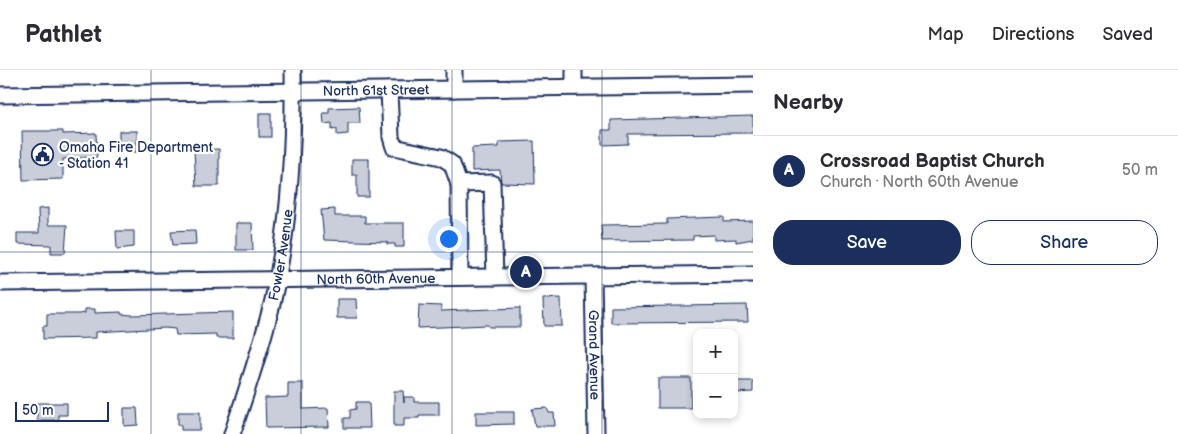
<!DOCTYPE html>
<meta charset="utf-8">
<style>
:root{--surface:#fff;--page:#f7f7f7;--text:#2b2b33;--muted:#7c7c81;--line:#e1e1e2;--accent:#1b2f5e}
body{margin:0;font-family:"Balsamiq Sans",sans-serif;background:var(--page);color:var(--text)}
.controls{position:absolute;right:15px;bottom:15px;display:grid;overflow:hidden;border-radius:10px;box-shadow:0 2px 8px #0003}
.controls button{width:45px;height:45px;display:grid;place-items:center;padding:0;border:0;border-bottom:1px solid var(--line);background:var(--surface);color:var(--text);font:25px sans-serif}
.scale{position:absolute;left:15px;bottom:12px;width:94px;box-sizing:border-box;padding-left:5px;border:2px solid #1b2f5e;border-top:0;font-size:14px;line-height:18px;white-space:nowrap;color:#1b2f5e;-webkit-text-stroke:4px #fff;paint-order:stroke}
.you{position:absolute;left:448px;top:168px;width:18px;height:18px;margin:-12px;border:4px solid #fff;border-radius:50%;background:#1a73e8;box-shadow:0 0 0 8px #1a73e833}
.badge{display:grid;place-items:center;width:32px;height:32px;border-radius:50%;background:var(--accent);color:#fff;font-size:16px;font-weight:700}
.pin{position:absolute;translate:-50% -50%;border:2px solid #fff;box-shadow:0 1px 5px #0006}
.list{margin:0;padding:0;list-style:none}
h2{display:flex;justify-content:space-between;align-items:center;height:65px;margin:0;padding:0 20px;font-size:21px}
h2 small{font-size:16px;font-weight:400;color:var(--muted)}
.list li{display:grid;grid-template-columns:32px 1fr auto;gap:15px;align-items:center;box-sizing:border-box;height:70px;padding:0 20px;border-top:1px solid var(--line)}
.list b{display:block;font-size:19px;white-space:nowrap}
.list p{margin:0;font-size:16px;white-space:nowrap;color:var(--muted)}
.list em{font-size:16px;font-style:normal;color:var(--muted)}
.actions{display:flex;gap:10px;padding:15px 20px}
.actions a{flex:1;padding:11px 0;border:1px solid var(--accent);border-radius:20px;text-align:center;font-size:18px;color:var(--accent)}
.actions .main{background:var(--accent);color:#fff}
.map{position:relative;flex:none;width:753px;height:364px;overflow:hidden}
header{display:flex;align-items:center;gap:30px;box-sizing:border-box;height:70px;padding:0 25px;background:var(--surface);border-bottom:1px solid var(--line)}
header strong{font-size:24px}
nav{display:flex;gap:28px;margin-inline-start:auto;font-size:18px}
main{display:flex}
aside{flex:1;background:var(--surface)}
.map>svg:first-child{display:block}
</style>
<header>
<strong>Pathlet</strong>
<nav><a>Map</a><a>Directions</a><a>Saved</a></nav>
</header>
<main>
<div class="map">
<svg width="753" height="364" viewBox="0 0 753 364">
<rect width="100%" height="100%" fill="#fff"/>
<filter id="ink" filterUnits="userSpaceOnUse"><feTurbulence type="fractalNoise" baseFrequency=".02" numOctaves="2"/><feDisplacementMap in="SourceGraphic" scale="10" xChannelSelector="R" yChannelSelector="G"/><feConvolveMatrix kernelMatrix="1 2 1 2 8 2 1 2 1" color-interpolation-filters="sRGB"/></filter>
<g filter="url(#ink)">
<g fill="#caceda" stroke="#1b2f5e">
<polygon points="359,37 360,53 348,53 348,64 337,65 337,59 332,60 332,53 324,54 323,43 329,43 329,38"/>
<rect x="259" y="43" width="12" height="24"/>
<polygon points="753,46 753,63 628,64 628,74 602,75 602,60 611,60 611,50"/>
<polygon points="22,61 63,61 63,64 96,63 97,87 63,89 63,109 23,110"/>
<rect x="119" y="61" width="18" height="21"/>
<polygon points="534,71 535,114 501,113 500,100 472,101 472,78 499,77 499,72"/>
<polygon points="219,79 219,116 196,116 194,80"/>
<polygon points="352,89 369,89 369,127 357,127 357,105 352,105"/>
<polygon points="48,138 48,155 67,155 65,183 51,183 51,175 17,174 17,163 39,163 38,139"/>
<polygon points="335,139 335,146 365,146 365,153 404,153 404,177 395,177 395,174 387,174 387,172 324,170 321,140"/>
<polygon points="724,147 724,152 753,151 753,169 736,172 736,169 714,170 714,165 693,166 693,170 602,171 601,155 667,154 667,149"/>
<polygon points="236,153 252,153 253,180 236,180"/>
<polygon points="195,160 196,174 173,175 171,161"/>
<polygon points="116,161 134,161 134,177 117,179"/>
<polygon points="561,228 562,256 544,256 543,229"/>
<polygon points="337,229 356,229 357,248 337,248"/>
<polygon points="419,235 441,236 441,241 520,238 520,257 489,257 488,255 418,258"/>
<polygon points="747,235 748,252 611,253 611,237"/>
<polygon points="85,239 95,239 95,243 121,242 121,244 132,245 233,242 233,268 216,268 216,264 176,265 175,259 165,258 96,262 96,268 43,269 43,256 47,256 47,244 79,244 85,243"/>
<rect x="658" y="308" width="33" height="30"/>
<polygon points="734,311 753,311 753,322 734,323"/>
<polygon points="288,313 303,313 303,339 328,338 329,357 266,358 265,328 288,327"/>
<polygon points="394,321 403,321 404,333 404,327 414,327 414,332 439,332 439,345 419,345 419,348 404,348 404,356 394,356"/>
<polygon points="356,332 369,332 370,358 344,358 344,348 350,348 350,340 356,339"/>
<polygon points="37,333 67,333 67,345 58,345 58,350 37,350"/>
<polygon points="124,338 137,338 138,355 124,356"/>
<polygon points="547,338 549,343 554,343 555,356 535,356 532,339"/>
<polygon points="178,342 200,342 200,360 181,360 181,355 178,354"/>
<polygon points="476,342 514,342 514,354 476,355"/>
</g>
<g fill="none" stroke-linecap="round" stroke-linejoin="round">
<defs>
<g id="minor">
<polyline points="454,0 454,19"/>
<polyline points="574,0 574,17"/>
<polyline points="389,20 391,67 394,77 441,87 452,94 459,114 492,113 495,207"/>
<path id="s1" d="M0,25L753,15"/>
<polyline points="459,114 460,207"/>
<path id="s2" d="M593,206L596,364"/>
<path id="s3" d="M0,213L753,204"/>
<path id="s4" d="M232,364C247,320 262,275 273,230C290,154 294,77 293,0"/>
</g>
</defs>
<use href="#minor" stroke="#1b2f5e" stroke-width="19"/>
<use href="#minor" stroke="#fff" stroke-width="15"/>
</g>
</g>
<path fill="none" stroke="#1b2f5e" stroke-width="1" stroke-opacity="0.55" d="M151,0V364M301,0V364M452,0V364M602,0V364M0,182H753"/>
<defs>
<symbol id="civic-ring" viewBox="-11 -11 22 22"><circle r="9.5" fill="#fff" stroke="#1b2f5e" stroke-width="1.5"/><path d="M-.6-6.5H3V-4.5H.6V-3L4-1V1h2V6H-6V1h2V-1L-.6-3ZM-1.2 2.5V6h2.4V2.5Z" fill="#1b2f5e"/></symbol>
</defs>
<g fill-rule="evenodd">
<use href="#civic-ring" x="30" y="72" width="25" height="25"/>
</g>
<g text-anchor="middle" stroke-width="4.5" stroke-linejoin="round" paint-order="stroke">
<g font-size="14" fill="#1b2f5e" stroke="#fff">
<text dy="5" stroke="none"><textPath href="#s1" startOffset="376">North 61st Street</textPath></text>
<text dy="5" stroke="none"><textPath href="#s4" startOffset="186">Fowler Avenue</textPath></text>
<text dy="5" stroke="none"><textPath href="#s3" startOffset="376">North 60th Avenue</textPath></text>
<text dy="5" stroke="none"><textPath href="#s2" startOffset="79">Grand Avenue</textPath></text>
</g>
<g font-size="14" fill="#1b2f5e" stroke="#fff" text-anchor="start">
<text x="59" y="82">Omaha Fire Department<tspan x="59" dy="16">- Station 41</tspan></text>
</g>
</g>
</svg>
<div class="controls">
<button>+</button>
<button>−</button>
</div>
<div class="scale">50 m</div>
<div class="you"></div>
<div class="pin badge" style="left:526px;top:202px">A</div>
</div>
<aside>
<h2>Nearby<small></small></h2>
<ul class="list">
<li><span class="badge">A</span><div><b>Crossroad Baptist Church</b><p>Church · North 60th Avenue</p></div><em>50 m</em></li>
</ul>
<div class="actions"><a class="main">Save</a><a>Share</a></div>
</aside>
</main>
